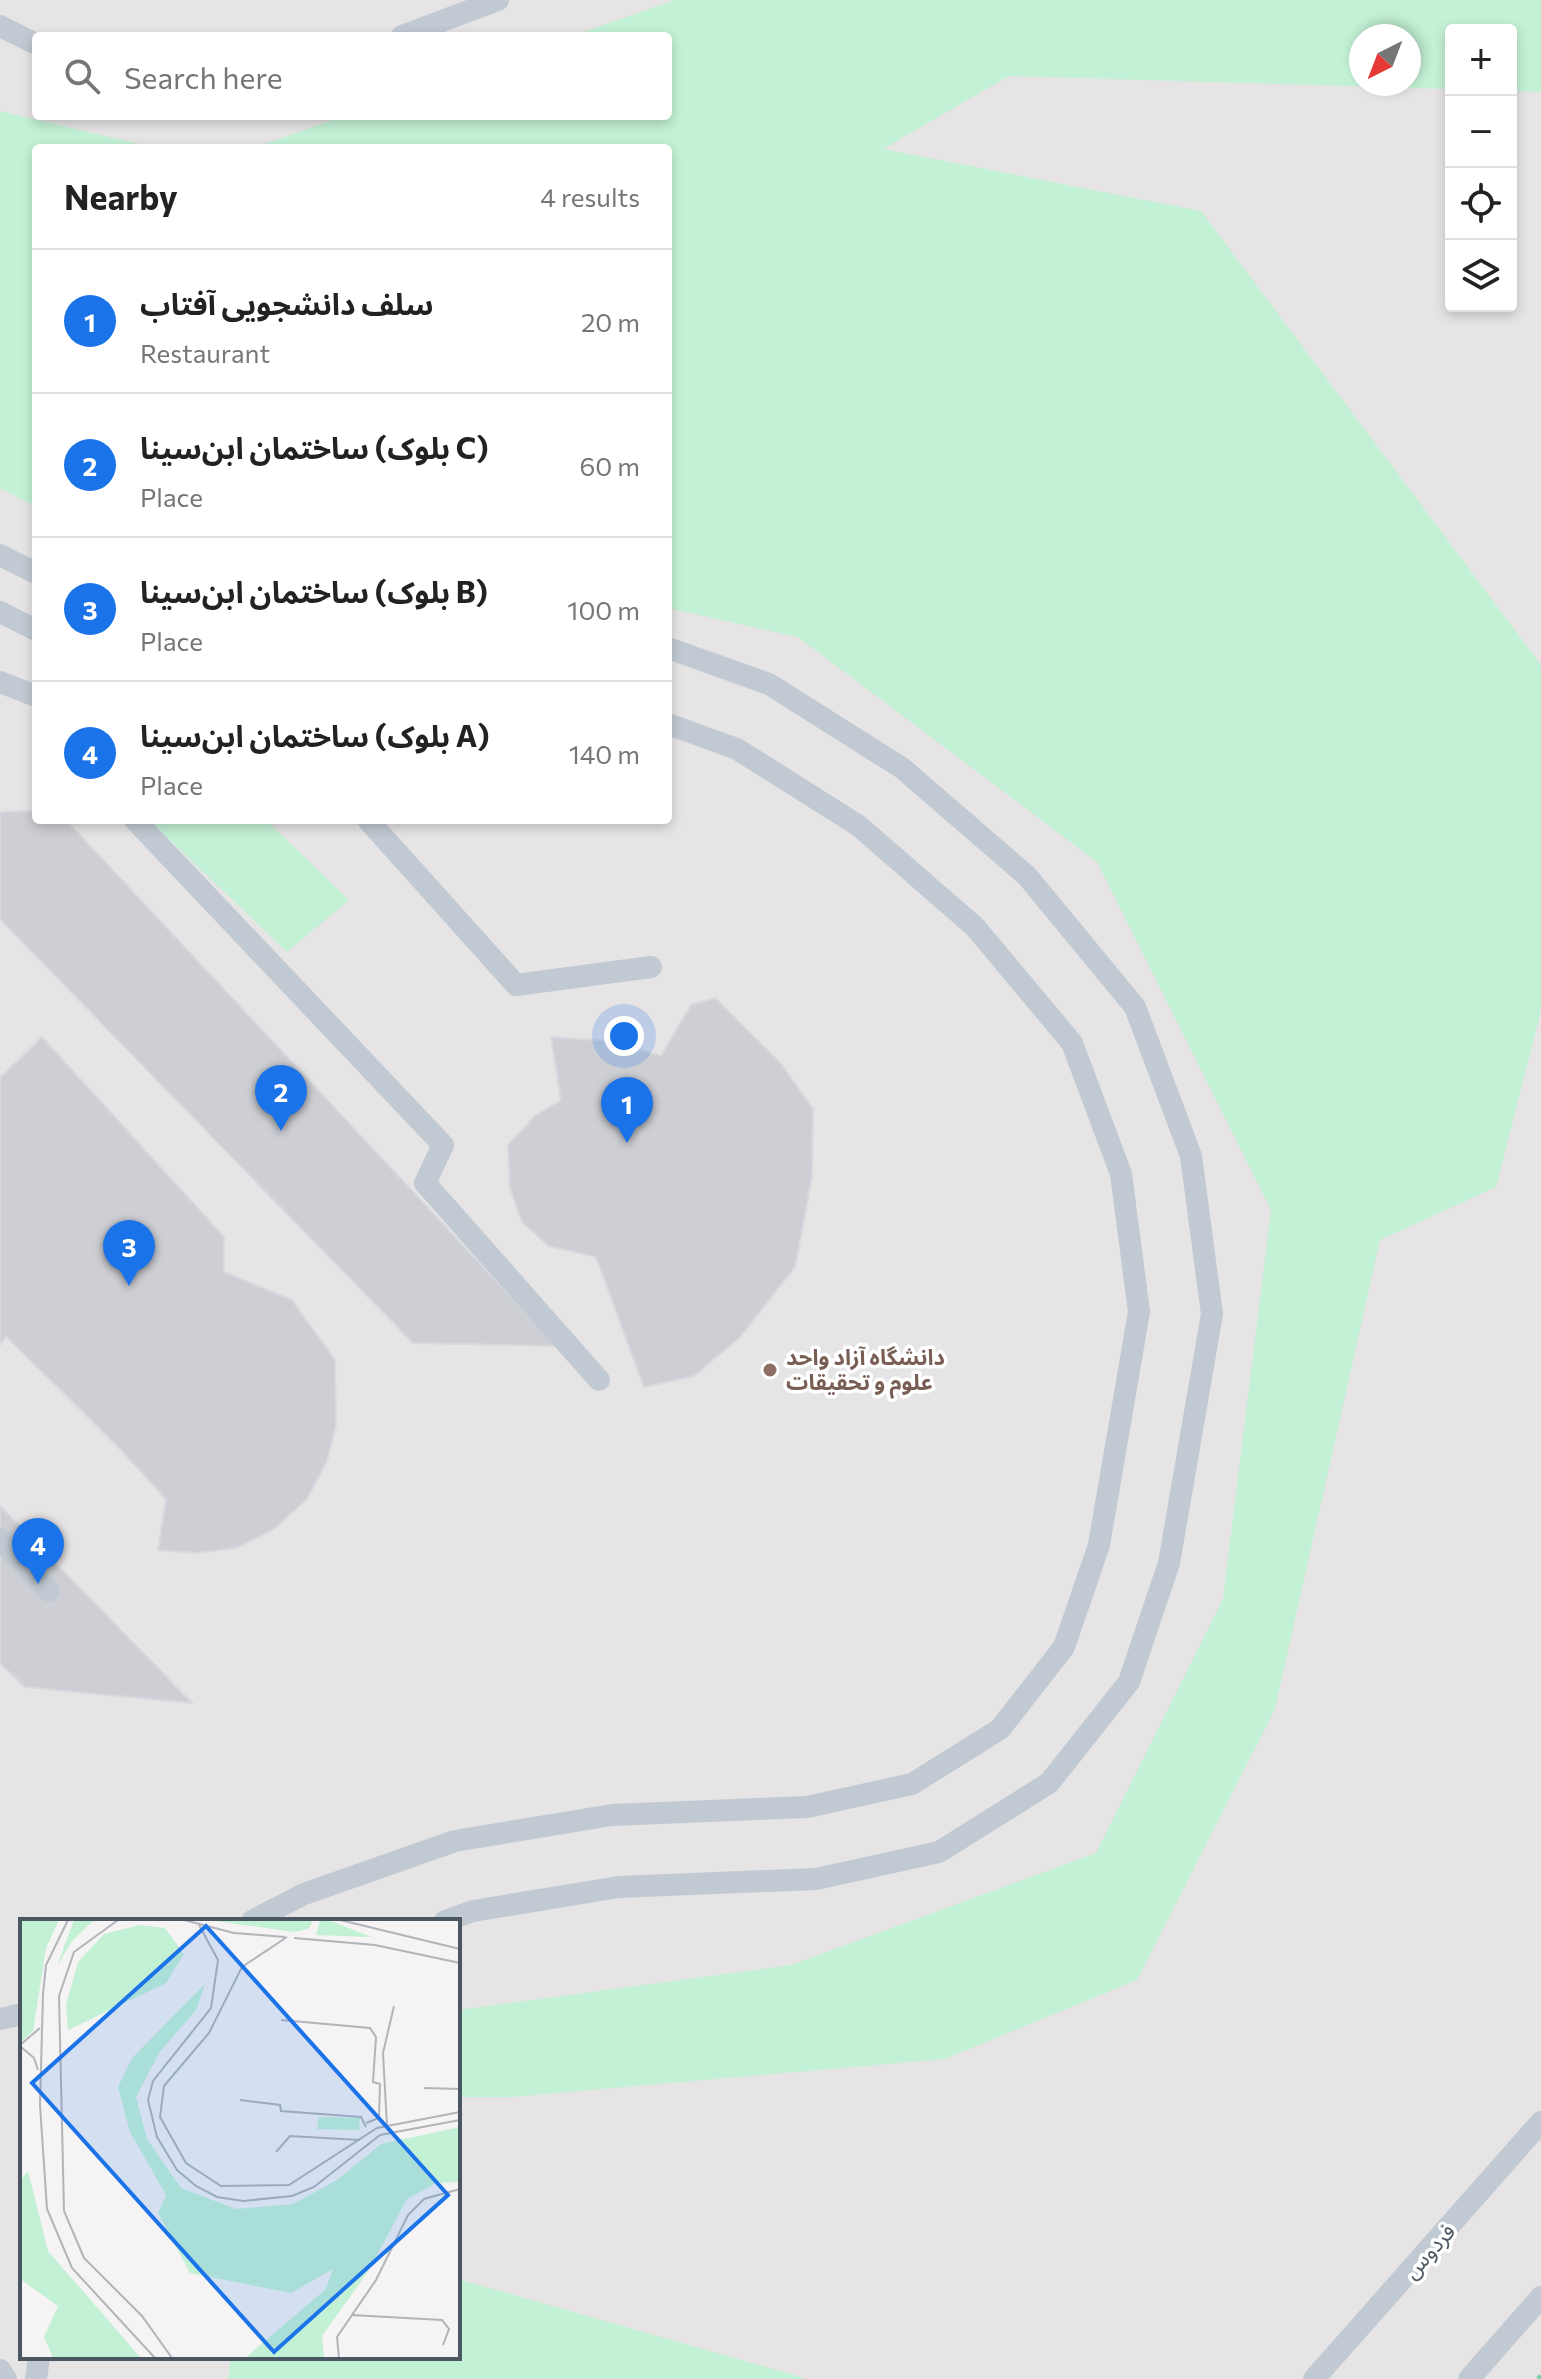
<!DOCTYPE html>
<meta charset="utf-8">
<style>
:root{--surface:#fff;--page:#f2f2f2;--text:#222;--muted:#767676;--line:#e0e0e0;--accent:#1a73e8}
body{margin:0;font-family:Commissioner,"Noto Sans Arabic",sans-serif;background:var(--page);color:var(--text)}
.controls{position:absolute;right:24px;top:24px;display:grid;overflow:hidden;border-radius:8px;box-shadow:0 4px 12px #0003}
.controls button{width:72px;height:72px;display:grid;place-items:center;padding:0;border:0;border-bottom:2px solid var(--line);background:var(--surface);color:var(--text);font:40px sans-serif}
.compass{position:absolute;left:1349px;top:24px;width:72px;height:72px;border-radius:50%;background:var(--surface);box-shadow:0 4px 12px #0003;rotate:222deg}
.you{position:absolute;left:624px;top:1036px;width:28px;height:28px;margin:-20px;border:6px solid #fff;border-radius:50%;background:#1a73e8;box-shadow:0 0 0 12px #1a73e833}
.badge{display:grid;place-items:center;width:52px;height:52px;border-radius:50%;background:var(--accent);color:#fff;font-size:26px;font-weight:700}
.pin{position:absolute;translate:-50% -66px;filter:drop-shadow(0 2px 4px #0008)}
.pin::after{content:'';position:absolute;top:42px;width:28px;height:24px;background:inherit;clip-path:polygon(0 0,100% 0,50% 100%)}
.list{margin:0;padding:0;list-style:none}
h2{display:flex;justify-content:space-between;align-items:center;height:104px;margin:0;padding:0 32px;font-size:34px}
h2 small{font-size:26px;font-weight:400;color:var(--muted)}
.list li{display:grid;grid-template-columns:52px 1fr auto;gap:24px;align-items:center;box-sizing:border-box;height:144px;padding:0 32px;border-top:2px solid var(--line)}
.list b{display:block;font-size:30px;white-space:nowrap}
.list p{margin:0;font-size:26px;white-space:nowrap;color:var(--muted)}
.list em{font-size:26px;font-style:normal;color:var(--muted)}
.icon{flex:none;width:44px;height:44px;fill:none;stroke:currentColor;stroke-width:2;stroke-linecap:round;stroke-linejoin:round}
.map{position:relative;flex:none;width:1541px;height:2379px;overflow:hidden}
.search{position:absolute;background:var(--surface);box-shadow:0 4px 12px #0003;left:32px;top:32px;width:640px;height:88px;display:flex;align-items:center;gap:20px;box-sizing:border-box;padding:0 28px;border-radius:8px;color:var(--muted);font-size:30px}
.panel{position:absolute;background:var(--surface);box-shadow:0 4px 12px #0003;left:32px;top:144px;width:640px;height:680px;border-radius:8px}
.map>svg:first-child{display:block}
</style>
<div class="map">
<svg width="1541" height="2379" viewBox="0 0 1541 2379">
<rect width="100%" height="100%" fill="#f5f3f3"/>
<path fill="#e6e4e5" fill-rule="evenodd" d="M0,0H1541V2379H0ZM1451,30H1511V306H1451ZM36,36H668V116H36ZM1361,36H1409V84H1361ZM36,148H668V820H36ZM22,1921H458V2357H22Z"/>
<g fill="#c3f1d5" fill-rule="evenodd">
<path d="M675,0H1541V92L1511,91V30H1451V89L1009,76L883,149L1201,211L1541,665V1011L1496,1187L1380,1240L1275,1709L1137,1980L945,2059L511,2097H458V2010L791,1965L1096,1853L1223,1599L1271,1210L1097,862L798,637L668,608V148H253L344,116H668V36H572ZM1361,36H1409V84H1361Z"/>
<polygon points="0,111 156,148 36,148 36,507 0,488"/>
<polygon points="149,820 266,820 349,900 287,952"/>
<polygon points="458,2279 801,2377 807,2379 228,2379 231,2357 458,2357"/>
</g>
<g fill="#cdcfd5" stroke="#d7d9de" stroke-width="2">
<polygon points="36,811 36,820 66,820 557,1346 413,1343 0,919 0,812"/>
<polygon points="715,998 781,1064 813,1109 812,1177 795,1267 739,1338 694,1376 644,1387 596,1257 549,1246 522,1222 510,1188 508,1145 535,1116 561,1100 551,1037 610,1041 661,1056 691,1005"/>
<polygon points="42,1037 224,1237 224,1272 292,1300 335,1360 336,1425 327,1461 307,1499 273,1530 236,1548 197,1553 158,1550 166,1499 120,1449 6,1336 0,1345 0,1078"/>
<polygon points="0,1506 192,1703 25,1687 0,1663"/>
</g>
<g fill="none" stroke-linecap="round" stroke-linejoin="round">
<polyline stroke="#7ad0a6" stroke-width="5" stroke-dasharray="6 4" stroke-linecap="butt" points="1538,2379 1541,2376"/>
<g stroke="#c1cad2" stroke-width="22">
<polyline points="0,26 36,44"/>
<polyline points="402,36 498,0"/>
<polyline points="0,555 36,573"/>
<polyline points="0,612 36,630"/>
<polyline points="0,682 36,696"/>
<polyline points="135,820 443,1145 425,1183 599,1380"/>
<polyline points="368,820 516,985 651,967"/>
<polyline points="0,1539 49,1591"/>
<polyline points="252,1921 304,1894 455,1841 612,1815 807,1807 912,1784 1000,1729 1064,1647 1099,1545 1139,1312 1121,1174 1072,1043 975,927 859,826 737,749 668,724"/>
<polyline points="445,1921 473,1911 619,1887 816,1879 939,1852 1049,1783 1129,1682 1169,1563 1212,1314 1191,1156 1135,1007 1027,876 902,768 769,684 668,648"/>
<polyline points="0,2019 22,2014"/>
<polyline points="0,2370 6,2379"/>
<polyline points="36,2379 39,2357"/>
<polyline points="1314,2379 1541,2122"/>
<polyline points="1469,2379 1541,2297"/>
</g>
</g>
<circle fill="#8d6e63" stroke="#fff" stroke-width="3" cx="770" cy="1370" r="8"/>
<g text-anchor="middle" stroke-width="7" stroke-linejoin="round" paint-order="stroke">
<g font-size="22" font-weight="bold" fill="#785e54" stroke="#fff" text-anchor="start">
<text x="786" y="1365">دانشگاه آزاد واحد<tspan x="786" dy="25">علوم و تحقیقات</tspan></text>
</g>
<g font-size="22" fill="#4a5661" stroke="#fff">
<text transform="translate(1429 2251) rotate(-48)" y="8">فردوس</text>
</g>
</g>
<g transform="translate(20 1919)">
<rect width="440" height="440" fill="#f5f3f3"/>
<path d="M0,1H39L26,29L13,112L0,124ZM54,1H74L52,22L37,47ZM189,1H290L292,4L288,10L274,13ZM300,1H309L351,18L296,16ZM120,6L145,9L164,35L146,64L48,111L46,86L58,43L84,15ZM185,65L176,91L139,134L116,178L127,220L161,269L216,290L273,285L317,261L361,225L440,208V263L416,264L387,280L349,351L302,417L304,439H225L306,370L313,350L271,374L170,354L138,294L146,276L110,213L98,168L112,139ZM299,198L340,199L339,211L297,210ZM8,252L28,332L121,439H33L24,418L38,387L0,360V262Z" fill="#c3f1d5"/>
<path fill="none" stroke="#b1b4b9" stroke-width="2" d="M48,1L26,46L23,75L20,186L27,290L52,349L135,439M98,1L54,33L39,77L44,292L64,339L122,397L152,439M164,1L214,14L265,18M320,1L440,30M179,6L198,41L191,89L133,162L128,181L137,218L157,251L176,267L197,278L223,282L272,277L294,268L360,216L440,201M267,18L222,48L189,114L144,167L140,198L166,244L201,267L269,266L357,209L440,193M274,19L355,26L440,44M261,101L350,109L356,118L353,163L360,165L359,199L346,204M0,126L20,109M0,127L14,139L18,151M404,169L440,170M220,181L260,186L261,192L341,198L346,208M367,207L363,134L374,87M256,233L270,217L340,221M331,396L422,401L429,410L423,426M319,439L317,418L356,361L388,296L404,280L440,270"/>
<path fill="#1a73e8" fill-opacity="0.15" stroke="#1a73e8" stroke-width="4" d="M186,7L428,276L254,433L12,164Z"/>
<rect width="440" height="440" fill="none" stroke="#4a5661" stroke-width="4"/>
</g>
</svg>
<div class="controls">
<button>+</button>
<button>−</button>
<button><svg class="icon" aria-label="locate" viewBox="0 0 24 24"><circle cx="12" cy="12" r="6"/><path d="M12 2v4M12 18v4M2 12h4M18 12h4"/></svg></button>
<button><svg class="icon" aria-label="layers" viewBox="0 0 24 24"><path d="M12 4l9 5-9 5-9-5zM3 14l9 5 9-5"/></svg></button>
</div>
<svg class="compass" viewBox="-18 -18 36 36"><path d="M0-13l5 13h-10z" fill="#e53935"/><path d="M0 13l5-13h-10z" fill="#767676"/></svg>
<div class="you"></div>
<div class="pin badge" style="left:627px;top:1143px">1</div>
<div class="pin badge" style="left:281px;top:1131px">2</div>
<div class="pin badge" style="left:129px;top:1286px">3</div>
<div class="pin badge" style="left:38px;top:1584px">4</div>
<div class="search"><svg class="icon" aria-label="search" viewBox="0 0 24 24"><circle cx="10" cy="10" r="6"/><path d="M15 15l6 6"/></svg>Search here</div>
<section class="panel">
<h2>Nearby<small>4 results</small></h2>
<ul class="list">
<li><span class="badge">1</span><div><b>سلف دانشجویی آفتاب</b><p>Restaurant</p></div><em>20 m</em></li>
<li><span class="badge">2</span><div><b>ساختمان ابن‌سینا (بلوک C)</b><p>Place</p></div><em>60 m</em></li>
<li><span class="badge">3</span><div><b>ساختمان ابن‌سینا (بلوک B)</b><p>Place</p></div><em>100 m</em></li>
<li><span class="badge">4</span><div><b>ساختمان ابن‌سینا (بلوک A)</b><p>Place</p></div><em>140 m</em></li>
</ul>
</section>
</div>
